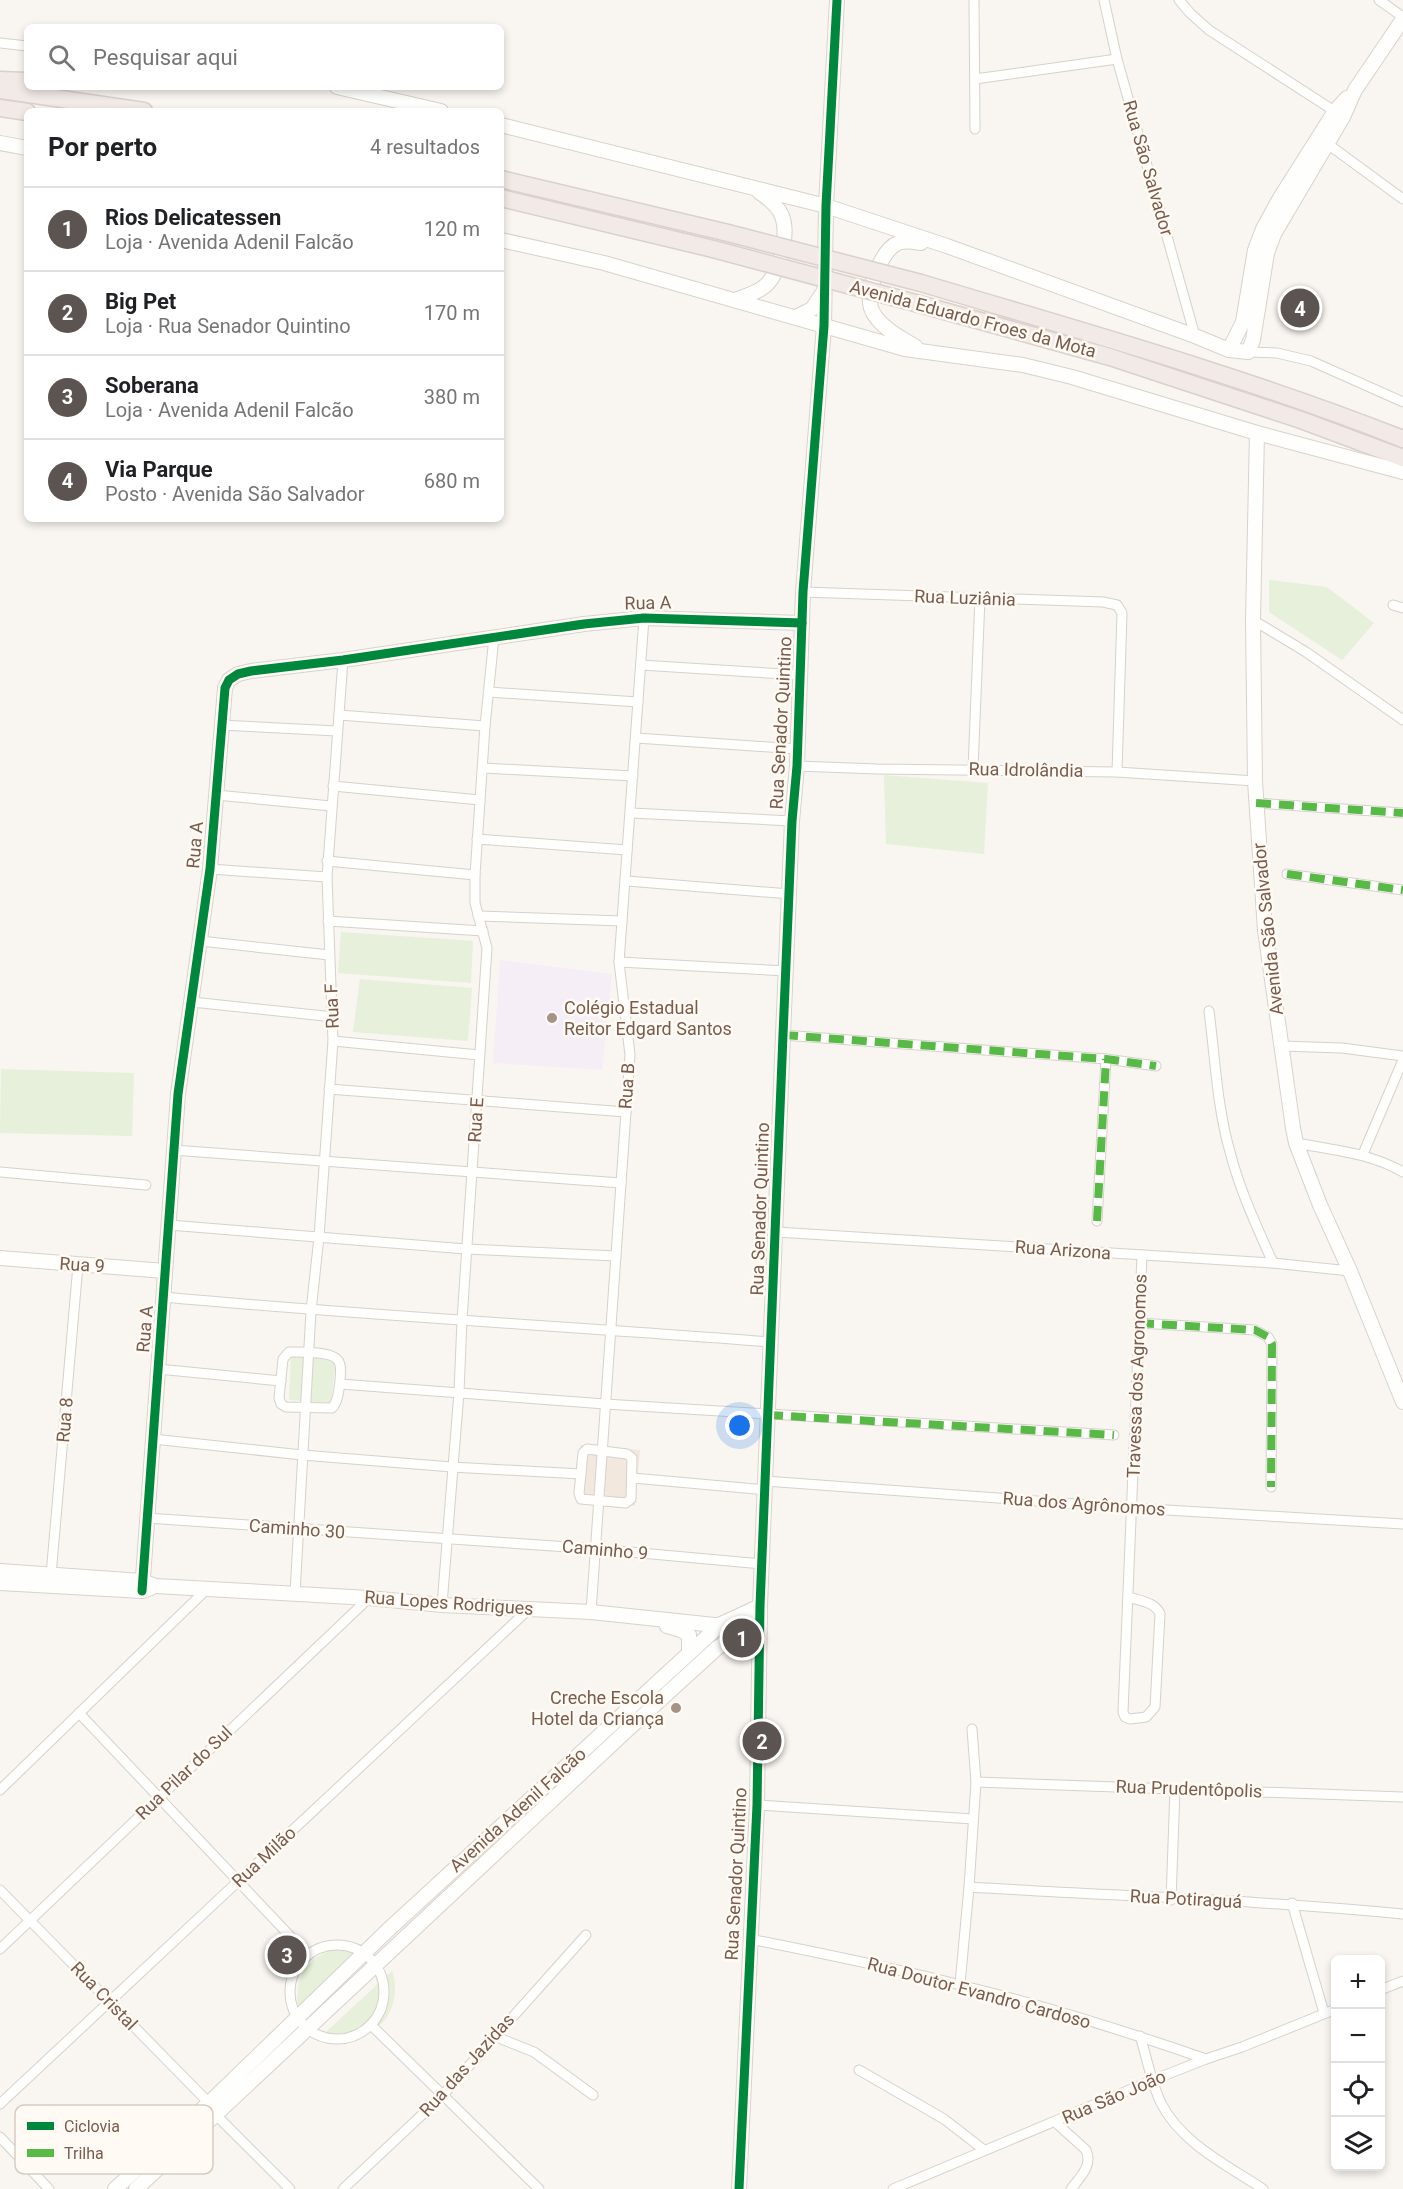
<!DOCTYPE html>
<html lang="pt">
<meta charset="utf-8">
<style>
:root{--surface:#fff;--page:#f6f6f6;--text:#202124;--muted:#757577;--line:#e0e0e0;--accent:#5c5450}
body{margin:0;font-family:Roboto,sans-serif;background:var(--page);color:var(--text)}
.controls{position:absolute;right:18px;bottom:18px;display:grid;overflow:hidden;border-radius:9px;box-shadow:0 3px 9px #0003}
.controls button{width:54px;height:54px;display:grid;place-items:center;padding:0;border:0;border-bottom:2px solid var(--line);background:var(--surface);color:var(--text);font:30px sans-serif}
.you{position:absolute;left:740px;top:1426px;width:21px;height:21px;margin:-15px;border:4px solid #fff;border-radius:50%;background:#1a73e8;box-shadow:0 0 0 9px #1a73e833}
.badge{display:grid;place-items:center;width:39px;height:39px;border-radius:50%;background:var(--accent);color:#fff;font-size:20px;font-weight:700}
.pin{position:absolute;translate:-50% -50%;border:3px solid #fff;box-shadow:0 2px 6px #0006}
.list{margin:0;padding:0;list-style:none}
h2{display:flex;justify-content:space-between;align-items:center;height:78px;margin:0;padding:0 24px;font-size:26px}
h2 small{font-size:20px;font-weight:400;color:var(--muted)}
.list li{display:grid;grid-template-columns:39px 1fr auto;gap:18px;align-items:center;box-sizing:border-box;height:84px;padding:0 24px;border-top:2px solid var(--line)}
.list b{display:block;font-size:22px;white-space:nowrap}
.list p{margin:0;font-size:20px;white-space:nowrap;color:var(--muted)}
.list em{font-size:20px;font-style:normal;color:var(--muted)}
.icon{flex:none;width:33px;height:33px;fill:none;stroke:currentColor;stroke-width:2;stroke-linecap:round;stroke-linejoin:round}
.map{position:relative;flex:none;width:1403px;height:2189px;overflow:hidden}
.search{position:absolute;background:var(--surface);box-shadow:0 3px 9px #0003;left:24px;top:24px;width:480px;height:66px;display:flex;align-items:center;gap:15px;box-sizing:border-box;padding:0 21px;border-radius:9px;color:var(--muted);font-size:22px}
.panel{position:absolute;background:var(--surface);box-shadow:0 3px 9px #0003;left:24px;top:108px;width:480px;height:414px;border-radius:9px}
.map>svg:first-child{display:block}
</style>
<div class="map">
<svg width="1403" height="2189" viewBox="0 0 1403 2189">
<rect width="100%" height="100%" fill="#f9f5f0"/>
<polygon fill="#f2e8de" points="580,1445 640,1450 635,1506 576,1502"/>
<polygon fill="#f6eef6" points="500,960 612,974 602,1070 493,1063"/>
<g fill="#e7f0db">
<polygon points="1269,580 1327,587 1374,623 1342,660 1269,612"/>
<polygon points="884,775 988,783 984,854 886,844"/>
<polygon points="341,932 473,941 471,983 338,973"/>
<polygon points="360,979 472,988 468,1041 353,1032"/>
<polygon points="1,1069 134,1073 132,1136 0,1133"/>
<polygon points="291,1355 336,1360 331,1403 289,1400"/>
<path d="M348,1944H367L298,2010C294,1968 310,1956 348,1944Z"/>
<path d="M392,1971C399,1987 394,2017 377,2027C364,2036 340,2035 325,2033Z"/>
</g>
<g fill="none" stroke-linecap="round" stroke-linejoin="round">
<defs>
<g id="street">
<polyline points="974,0 975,129"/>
<polyline points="1104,0 1117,59 1195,336"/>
<polyline points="1179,0 1190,13 1209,30 1339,114"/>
<polyline points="1379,0 1403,17"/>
<polyline points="0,43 27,46"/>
<polyline points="975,79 1117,59"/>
<polyline points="1325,142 1403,199"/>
<polyline points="1248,352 1277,353 1311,361 1403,402"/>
<polyline points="803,592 1103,602 1117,605 1122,613 1117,772"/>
<polyline points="1393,605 1403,608"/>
<polyline points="1253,620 1306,652 1403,720"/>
<polyline points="641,665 799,675"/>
<polyline points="489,692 638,702"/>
<polyline points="339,715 485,726"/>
<polyline points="220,725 337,731"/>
<polyline points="636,738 797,749"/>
<polyline points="797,766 877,769 1117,772 1255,781"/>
<polyline points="483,768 633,776"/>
<polyline points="973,769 980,598"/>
<polyline points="333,786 480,800"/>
<polyline points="216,795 331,806"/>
<polyline points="1256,803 1403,813"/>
<polyline points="631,813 792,821"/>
<polyline points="477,839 627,850"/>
<polyline points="327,861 475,875"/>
<polyline points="210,869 327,877"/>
<polyline points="1287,874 1403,890"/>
<polyline points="627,881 790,894"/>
<polyline points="478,916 622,921"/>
<polyline points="328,921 483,931"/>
<polyline points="200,941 329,955"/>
<polyline points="619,962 787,971"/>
<polyline points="192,1002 334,1017"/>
<path d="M1209,1011C1215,1057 1217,1107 1230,1152C1240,1191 1257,1227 1273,1263"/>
<polyline points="783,1035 1106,1059 1156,1066"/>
<polyline points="333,1041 479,1055"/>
<polyline points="1281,1046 1342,1048 1403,1056"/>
<polyline points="329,1089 626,1112"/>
<path d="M1296,1143C1333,1150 1370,1153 1403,1172"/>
<polyline points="173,1150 621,1183"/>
<polyline points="1363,1154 1403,1060"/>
<polyline points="0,1172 146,1185"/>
<polyline points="1097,1221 1106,1059"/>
<polyline points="169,1225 466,1249 616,1256"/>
<polyline points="776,1232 1273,1263 1350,1271"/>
<path d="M164,1297C366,1316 569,1326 771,1342"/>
<polyline points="1139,1323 1255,1330 1268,1337 1272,1344 1271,1487"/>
<path d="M289,1352C301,1352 335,1351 339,1362C342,1368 340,1376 340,1381C339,1390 338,1402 332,1408L286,1407L281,1404L279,1398L283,1359Z"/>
<polyline points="158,1369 281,1381"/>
<polyline points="340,1384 605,1404 1114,1435"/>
<polyline points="153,1439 302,1455 452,1467 581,1474"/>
<polygon points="587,1449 627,1454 632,1458 631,1499 626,1503 581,1499 579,1493 583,1453"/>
<polyline points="633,1478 766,1490"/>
<polyline points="765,1481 1133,1508 1403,1524"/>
<polyline points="147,1518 597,1549 762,1564"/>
<polyline points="51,1575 78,1265"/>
<polyline points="295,1593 311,1311 319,1237 333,1041 327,877 343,660"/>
<path d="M1129,1597C1140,1601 1155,1602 1160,1614L1155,1707L1146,1717L1130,1719L1125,1717L1123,1712L1142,1255"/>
<polyline points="442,1605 459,1392 462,1320 487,948 475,903 475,875 485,726 494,637"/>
<polyline points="591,1612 630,1055 619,962 644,618"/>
<polyline points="79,1713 308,1955"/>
<polyline points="976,1782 1403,1797"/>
<polyline points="0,1790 208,1588"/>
<polyline points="757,1805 973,1819"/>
<path d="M969,1887C1114,1896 1259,1900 1403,1914"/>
<polyline points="0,1890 209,2103"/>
<polyline points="1171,1900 1175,1789"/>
<polyline points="1292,1903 1324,2013"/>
<path d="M750,1939C820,1953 891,1967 960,1985C1043,2005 1125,2031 1206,2059"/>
<circle cx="337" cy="1992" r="47"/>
<polyline points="0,1949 369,1598"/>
<polyline points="960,1984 969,1887 976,1782 972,1729"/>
<polyline points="1380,1990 1403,1981"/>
<polyline points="371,2025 539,2189"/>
<polyline points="494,2036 534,2052 593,2095"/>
<path d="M1140,2036C1147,2058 1151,2082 1161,2103C1181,2143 1227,2165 1263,2189"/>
<polyline points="859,2070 944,2119 984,2150"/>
<polyline points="0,2104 528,1610"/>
<polyline points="216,2115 290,2189"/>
<path d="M1055,2122L1086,2150C1093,2166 1080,2177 1071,2189"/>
<polyline points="0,2137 49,2189"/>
<polyline points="343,2189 442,2096 586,1935"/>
<polyline points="893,2189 1153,2080 1206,2059 1242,2047 1336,2009"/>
</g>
<g id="secondary">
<polyline points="337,87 441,111"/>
<polyline points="501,125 826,206 947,246 1195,336 1229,350 1248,352 1253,340 1267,253 1274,234 1343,117 1355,90 1403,19"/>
<polyline points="0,143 27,148"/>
<polyline points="501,240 604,263 905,349 1023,365 1072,377 1257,433 1403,472"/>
<path d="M735,300C745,296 757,293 765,286C780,273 789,234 782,216C778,206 768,198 759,192"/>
<polyline points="796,317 812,309 824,291"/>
<path d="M916,347C901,338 877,326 871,308C866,291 881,250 898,243C906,240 914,242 921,243"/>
<polyline points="1229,350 1243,322 1255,250 1263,229 1280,198 1335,111 1347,98"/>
<polyline points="1257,433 1253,620 1255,781 1265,930 1293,1128 1296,1143 1320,1205 1350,1271 1403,1402"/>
<polyline points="0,1258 165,1271"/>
<polyline points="0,1571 142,1581 156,1586 369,1598 442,1605 591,1612 724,1626"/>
<polyline points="0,1583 142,1591 151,1588"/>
<polyline points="142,1591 178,1094 210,869 225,688 229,680 238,674 251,671 343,660 584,624 644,618 802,623"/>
<polyline points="667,1626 681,1630 689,1635 689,1653"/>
<polyline points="115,2189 209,2103 388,1930 721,1624 760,1606"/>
<polyline points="136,2189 624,1733 717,1648 760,1620"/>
<polyline points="739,2189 757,1805 760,1606 783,1035 792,821 797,766 803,592 824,326 826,206 837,0"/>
</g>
<g id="highway">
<polyline points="0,80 27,81"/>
<polyline points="0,90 144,111"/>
<polyline points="0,108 27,112"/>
<polyline points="501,179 724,232"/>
<polyline points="501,198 713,249"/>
<path d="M921,283C1082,331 1246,377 1403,439"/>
<polyline points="919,304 1110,357 1301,420 1403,458"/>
</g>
</defs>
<use href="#street" stroke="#d7d1cb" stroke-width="11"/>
<use href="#secondary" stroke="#d9d2cb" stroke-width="16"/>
<use href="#highway" stroke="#dad1cc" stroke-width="19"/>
<use href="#street" stroke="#fefefd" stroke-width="9"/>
<use href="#secondary" stroke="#fefefd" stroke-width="14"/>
<use href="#highway" stroke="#f2eae7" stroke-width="16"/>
<defs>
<g id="highway-bridge">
<polyline points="724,232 921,283"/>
<polyline points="713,249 919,304"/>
</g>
</defs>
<use href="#highway-bridge" stroke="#dad1cc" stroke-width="19" stroke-linecap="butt"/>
<use href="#highway-bridge" stroke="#f2eae7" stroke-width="16"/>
<g stroke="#58b947" stroke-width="8" stroke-dasharray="15 8" stroke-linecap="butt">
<polyline points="1256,803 1403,813"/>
<polyline points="1287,874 1403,890"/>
<polyline points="783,1035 1106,1059 1156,1066"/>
<polyline points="1097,1221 1106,1059"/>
<polyline points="1139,1323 1255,1330 1268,1337 1272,1344 1271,1487"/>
<polyline points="768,1415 1114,1435"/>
</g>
<defs>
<g id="cycleway">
<polyline points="142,1591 178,1094 210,869 225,688 229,680 238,674 251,671 343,660 584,624 644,618 802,623"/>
<polyline points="739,2189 757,1805 760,1606 783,1035 792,821 797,766 803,592 824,326 826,206 837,0"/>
</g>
</defs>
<use href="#cycleway" stroke="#fffaf3" stroke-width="13"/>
<use href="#cycleway" stroke="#00873e" stroke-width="9"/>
</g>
<g fill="#a69286" stroke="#fffaf3" stroke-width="2">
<circle cx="552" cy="1018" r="6"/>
<circle cx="676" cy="1708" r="6"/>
</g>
<g text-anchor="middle" stroke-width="5" stroke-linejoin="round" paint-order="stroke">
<g font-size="18" fill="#7a5c4d" stroke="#fffaf3">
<text transform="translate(1148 168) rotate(74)" y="6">Rua São Salvador</text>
<text transform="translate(973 319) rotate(15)" y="6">Avenida Eduardo Froes da Mota</text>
<text transform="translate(965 598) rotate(2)" y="6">Rua Luziânia</text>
<text transform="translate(648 603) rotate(-1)" y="6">Rua A</text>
<text transform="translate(781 723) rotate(-87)" y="6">Rua Senador Quintino</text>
<text transform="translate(1026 770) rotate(1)" y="6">Rua Idrolândia</text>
<text transform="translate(195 845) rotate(-85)" y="6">Rua A</text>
<text transform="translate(1268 929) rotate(-96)" y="6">Avenida São Salvador</text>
<text transform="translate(332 1006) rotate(-92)" y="6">Rua F</text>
<text transform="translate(627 1086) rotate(-86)" y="6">Rua B</text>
<text transform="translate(476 1120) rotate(-86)" y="6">Rua E</text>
<text transform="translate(760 1209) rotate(-88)" y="6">Rua Senador Quintino</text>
<text transform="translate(1063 1250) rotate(4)" y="6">Rua Arizona</text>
<text transform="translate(82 1265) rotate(4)" y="6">Rua 9</text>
<text transform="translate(145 1329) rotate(-85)" y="6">Rua A</text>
<text transform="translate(1137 1376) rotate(-88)" y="6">Travessa dos Agronomos</text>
<text transform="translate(65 1420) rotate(-85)" y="6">Rua 8</text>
<text transform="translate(1084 1504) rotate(4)" y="6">Rua dos Agrônomos</text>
<text transform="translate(297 1529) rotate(4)" y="6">Caminho 30</text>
<text transform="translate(605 1550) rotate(5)" y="6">Caminho 9</text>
<text transform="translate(449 1603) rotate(4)" y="6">Rua Lopes Rodrigues</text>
<text transform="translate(184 1773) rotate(-44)" y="6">Rua Pilar do Sul</text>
<text transform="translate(1189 1789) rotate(2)" y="6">Rua Prudentôpolis</text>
<text transform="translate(518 1810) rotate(-42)" y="6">Avenida Adenil Falcão</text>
<text transform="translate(264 1857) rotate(-43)" y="6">Rua Milão</text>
<text transform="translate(736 1874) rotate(-87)" y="6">Rua Senador Quintino</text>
<text transform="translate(1186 1899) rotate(3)" y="6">Rua Potiraguá</text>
<text transform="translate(979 1993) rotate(15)" y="6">Rua Doutor Evandro Cardoso</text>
<text transform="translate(104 1996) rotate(46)" y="6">Rua Cristal</text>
<text transform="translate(467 2065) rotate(-48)" y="6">Rua das Jazidas</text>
<text transform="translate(1114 2097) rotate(-23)" y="6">Rua São João</text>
</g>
<g font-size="18" fill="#7a5c4d" stroke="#fffaf3" text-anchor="start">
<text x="564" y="1014">Colégio Estadual<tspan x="564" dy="21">Reitor Edgard Santos</tspan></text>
<text x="664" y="1704" text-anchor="end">Creche Escola<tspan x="664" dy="21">Hotel da Criança</tspan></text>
</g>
</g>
<rect x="15" y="2105" width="198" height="69" rx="9" fill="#fffaf3" stroke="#d7cbc1" stroke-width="1.5"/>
<rect x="27" y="2122" width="27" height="8" fill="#00873e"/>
<rect x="27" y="2149" width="27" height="8" fill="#58b947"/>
<g font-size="16" fill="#7a5c4d">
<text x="64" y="2132">Ciclovia</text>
<text x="64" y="2159">Trilha</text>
</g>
</svg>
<div class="controls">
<button>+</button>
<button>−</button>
<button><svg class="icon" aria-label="locate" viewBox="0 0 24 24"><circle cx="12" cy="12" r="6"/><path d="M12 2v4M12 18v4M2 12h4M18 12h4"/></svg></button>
<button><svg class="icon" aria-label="layers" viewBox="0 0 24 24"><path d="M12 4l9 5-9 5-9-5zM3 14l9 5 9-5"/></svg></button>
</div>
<div class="you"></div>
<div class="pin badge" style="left:742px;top:1638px">1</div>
<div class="pin badge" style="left:762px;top:1741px">2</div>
<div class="pin badge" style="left:287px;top:1955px">3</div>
<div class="pin badge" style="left:1300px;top:308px">4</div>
<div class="search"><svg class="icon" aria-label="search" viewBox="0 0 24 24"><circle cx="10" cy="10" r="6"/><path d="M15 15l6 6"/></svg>Pesquisar aqui</div>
<section class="panel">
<h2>Por perto<small>4 resultados</small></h2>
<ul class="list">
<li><span class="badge">1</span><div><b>Rios Delicatessen</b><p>Loja · Avenida Adenil Falcão</p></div><em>120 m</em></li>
<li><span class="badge">2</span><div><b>Big Pet</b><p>Loja · Rua Senador Quintino</p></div><em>170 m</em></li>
<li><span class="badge">3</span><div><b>Soberana</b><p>Loja · Avenida Adenil Falcão</p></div><em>380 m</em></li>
<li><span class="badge">4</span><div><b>Via Parque</b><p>Posto · Avenida São Salvador</p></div><em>680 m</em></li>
</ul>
</section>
</div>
